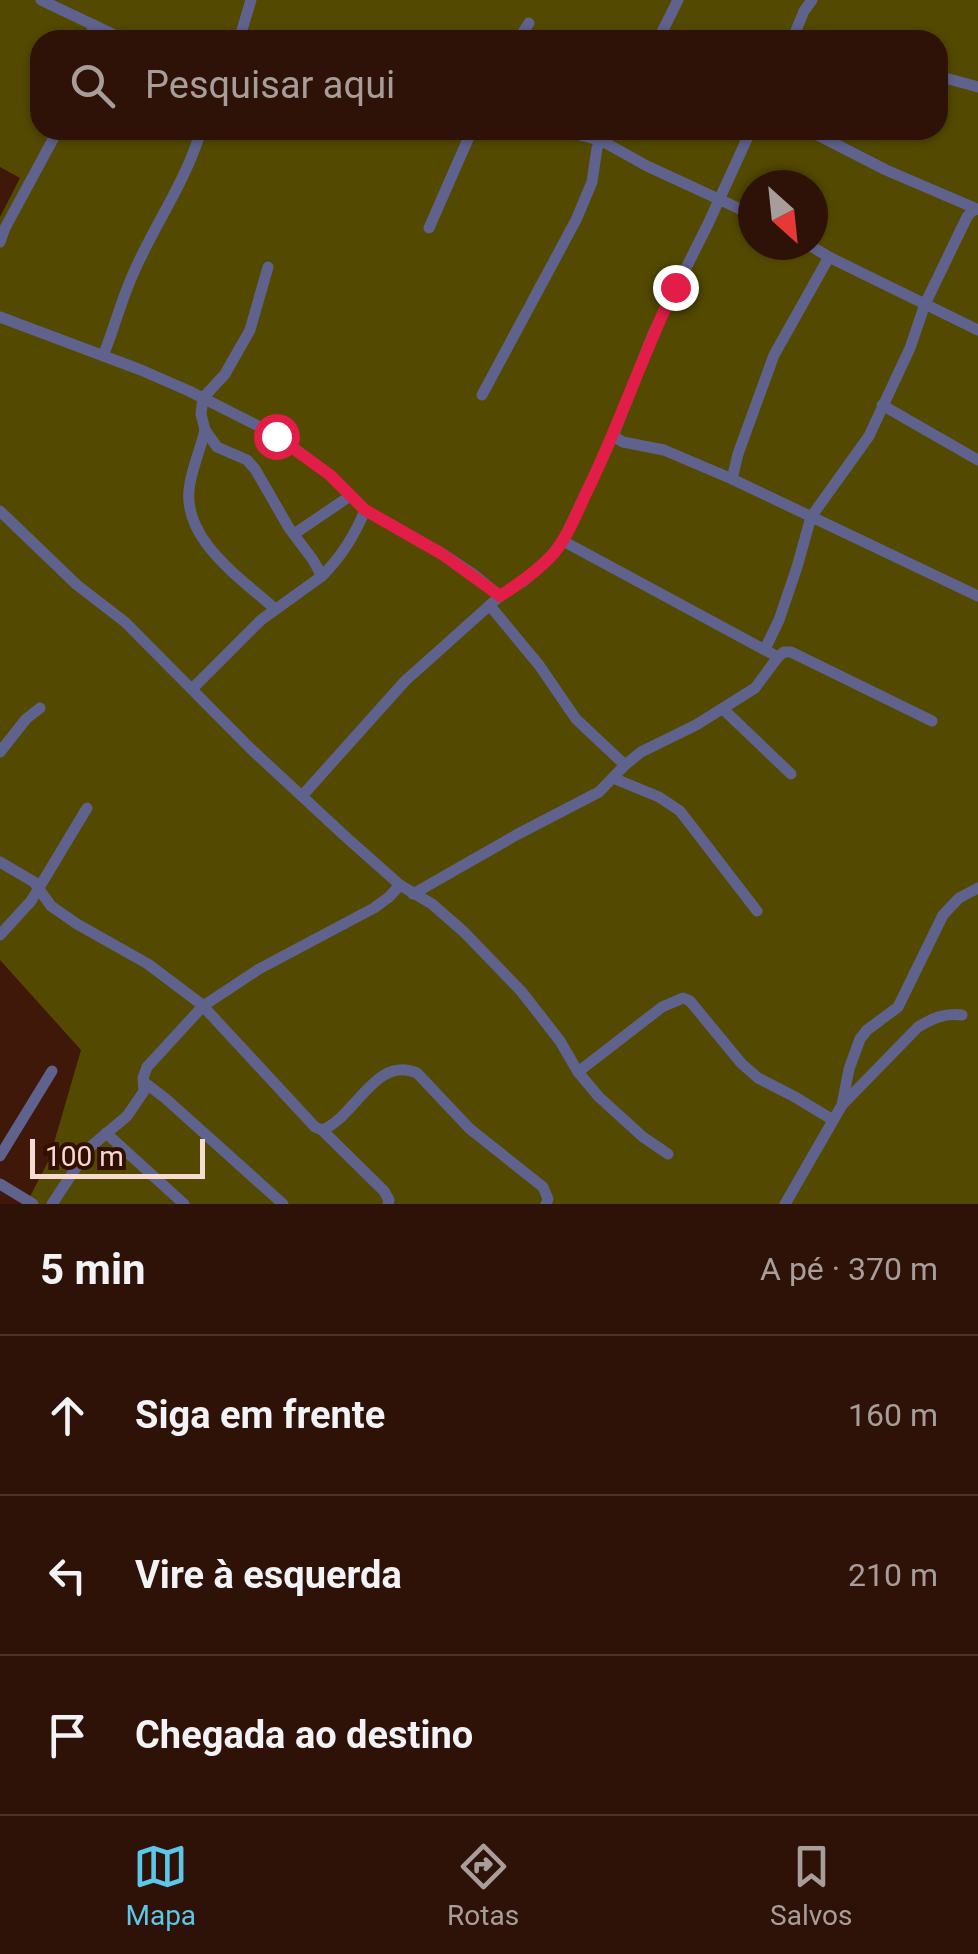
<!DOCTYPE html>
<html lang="pt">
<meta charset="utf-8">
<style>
:root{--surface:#2f1207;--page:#371b11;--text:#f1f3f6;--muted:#a79e9b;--line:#4a3228;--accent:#5cc7e8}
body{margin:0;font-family:Roboto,sans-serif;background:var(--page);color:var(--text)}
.compass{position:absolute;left:738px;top:170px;width:90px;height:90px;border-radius:50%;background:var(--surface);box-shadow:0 2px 8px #0004;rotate:153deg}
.scale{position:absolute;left:30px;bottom:25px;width:175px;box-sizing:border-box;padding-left:10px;border:5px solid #f6dbd1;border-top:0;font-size:28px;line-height:35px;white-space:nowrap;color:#f6dbd1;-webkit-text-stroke:8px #340e01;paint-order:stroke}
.stop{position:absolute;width:30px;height:30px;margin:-22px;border:8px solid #e11d48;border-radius:50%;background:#fff}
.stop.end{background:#e11d48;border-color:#fff;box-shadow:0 2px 10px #0008}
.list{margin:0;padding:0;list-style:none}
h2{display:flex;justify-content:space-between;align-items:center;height:130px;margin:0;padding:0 40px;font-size:42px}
h2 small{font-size:32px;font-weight:400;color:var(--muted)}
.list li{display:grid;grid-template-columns:65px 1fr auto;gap:30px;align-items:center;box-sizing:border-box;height:160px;padding:0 40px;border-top:2px solid var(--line)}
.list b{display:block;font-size:38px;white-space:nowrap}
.list em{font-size:32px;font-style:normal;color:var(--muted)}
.icon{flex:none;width:55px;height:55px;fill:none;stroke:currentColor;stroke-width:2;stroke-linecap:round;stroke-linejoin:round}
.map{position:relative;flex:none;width:978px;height:1204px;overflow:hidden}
.search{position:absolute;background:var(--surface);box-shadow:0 2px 8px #0004;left:30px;right:30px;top:30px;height:110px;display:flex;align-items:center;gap:25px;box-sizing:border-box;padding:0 35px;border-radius:30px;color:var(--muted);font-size:38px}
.sheet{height:610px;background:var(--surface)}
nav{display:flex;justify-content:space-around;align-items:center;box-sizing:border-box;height:140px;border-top:2px solid var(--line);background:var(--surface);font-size:28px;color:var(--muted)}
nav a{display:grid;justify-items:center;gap:5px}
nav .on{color:var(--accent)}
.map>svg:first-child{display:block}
</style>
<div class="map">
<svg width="978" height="1204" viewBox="0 0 978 1204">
<rect width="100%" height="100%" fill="#3f1809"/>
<path fill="#534900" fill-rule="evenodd" d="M0,0H978V1204H26L49,1160L81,1050L0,960V217L20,178L0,167ZM40,40H938V130H40ZM753,185H813V245H753Z"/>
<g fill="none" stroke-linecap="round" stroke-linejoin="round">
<g stroke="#5f628d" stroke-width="11">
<polyline points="41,0 125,40"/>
<polyline points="89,40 94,25"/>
<polyline points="239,40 251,0"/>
<polyline points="518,40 529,23"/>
<polyline points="658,40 678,0"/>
<polyline points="792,40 804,11 812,0"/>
<polyline points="938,76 978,87"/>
<polyline points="562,130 602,141 647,166 753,215"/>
<polyline points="751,130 708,224 653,334 613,436 623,442 664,450 732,479 978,596"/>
<polyline points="808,130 886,170 977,209"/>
<polyline points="429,228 472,130"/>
<polyline points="0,242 5,228 58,130"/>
<polyline points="809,245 829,257 978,330"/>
<polyline points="0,317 141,370 189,391 276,435 330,475 365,510 443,554 473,574 500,596"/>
<path d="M103,356C114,329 121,301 133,274C154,225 186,182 201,130"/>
<polyline points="482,395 576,220 592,182 597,148 607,130"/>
<polyline points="882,405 978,460"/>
<path d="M205,430C201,447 193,466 190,483C179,538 240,577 275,609"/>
<polyline points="732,479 738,454 774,355 829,257"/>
<polyline points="0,511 77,585 125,622 251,749 347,838 400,885 432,904 464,932 521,991 560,1041 578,1072 599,1097 643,1137 668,1154"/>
<polyline points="294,534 350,496"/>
<polyline points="563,541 613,436"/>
<path d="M322,576C341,557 355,535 365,510"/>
<polyline points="491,607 539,665 576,719 625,765"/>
<polyline points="765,649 779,620 797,567 811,517 869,436 910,348 925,304 967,217 972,211 978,209"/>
<polyline points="193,688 261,620 322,576 313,560 289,528 255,469 247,460 217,447 205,430 201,414 203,398 225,374 250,330 268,267"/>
<polyline points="723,709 791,774"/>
<polyline points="0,752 26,719 40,708"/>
<polyline points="613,778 659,797 680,811 757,911"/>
<polyline points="302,796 405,681 500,596 525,580 551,556 563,541 778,657"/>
<path d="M0,862L34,882L51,906L77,924L148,964L201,1004L315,1127L322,1130C356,1117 375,1055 417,1073L470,1129L543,1187L548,1199L546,1204"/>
<polyline points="413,894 518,834 599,792 625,765 641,752 696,725 755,688 778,657 784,652 791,652 932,721"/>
<polyline points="0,935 31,901 87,808"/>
<polyline points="578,1072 662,1007 683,998 690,1001 741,1063 758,1078 795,1097 833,1120"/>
<polyline points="144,1082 165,1098 283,1204"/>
<path d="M842,1105L918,1027C933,1018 944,1013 962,1015"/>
<polyline points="322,1130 384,1191 389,1200 388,1204"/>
<polyline points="106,1133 184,1204"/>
<polyline points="0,1156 52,1071"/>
<polyline points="0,1184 33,1204"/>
<polyline points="52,1204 89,1148 127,1116 144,1091 143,1078 147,1067 203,1006 259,969 374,908 389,897 400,885"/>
<polyline points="785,1204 842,1105 849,1069 860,1039 867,1030 898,1007 943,915 959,898 978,888"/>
</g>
</g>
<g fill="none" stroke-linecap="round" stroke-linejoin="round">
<path stroke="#e11d48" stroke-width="12" d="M276,436L330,475L365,510L442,554L500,596C520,583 539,570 554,553C570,533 579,507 590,485C621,420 644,352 675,287"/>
</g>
</svg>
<svg class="compass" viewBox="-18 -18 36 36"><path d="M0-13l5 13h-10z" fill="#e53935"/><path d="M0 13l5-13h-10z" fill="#a79e9b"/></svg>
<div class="scale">100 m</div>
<div class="stop" style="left:276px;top:436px"></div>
<div class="stop end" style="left:675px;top:287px"></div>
<div class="search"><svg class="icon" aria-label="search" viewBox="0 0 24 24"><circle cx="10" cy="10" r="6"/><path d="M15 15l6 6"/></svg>Pesquisar aqui</div>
</div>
<section class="sheet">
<h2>5 min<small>A pé · 370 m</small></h2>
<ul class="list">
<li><svg class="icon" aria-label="ahead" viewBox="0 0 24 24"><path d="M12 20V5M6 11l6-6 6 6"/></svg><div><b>Siga em frente</b></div><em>160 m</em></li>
<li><svg class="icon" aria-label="left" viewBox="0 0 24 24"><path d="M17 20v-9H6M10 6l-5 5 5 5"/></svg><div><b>Vire à esquerda</b></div><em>210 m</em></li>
<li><svg class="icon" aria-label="arrive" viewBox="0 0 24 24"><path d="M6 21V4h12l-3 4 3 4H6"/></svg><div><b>Chegada ao destino</b></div></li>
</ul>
</section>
<nav>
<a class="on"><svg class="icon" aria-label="map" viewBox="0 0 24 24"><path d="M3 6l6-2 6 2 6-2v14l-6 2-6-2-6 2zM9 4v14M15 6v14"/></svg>Mapa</a>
<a><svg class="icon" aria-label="directions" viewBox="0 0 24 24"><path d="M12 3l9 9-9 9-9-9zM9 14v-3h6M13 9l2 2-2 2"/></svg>Rotas</a>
<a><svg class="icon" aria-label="saved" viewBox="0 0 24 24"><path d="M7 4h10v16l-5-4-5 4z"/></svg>Salvos</a>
</nav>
